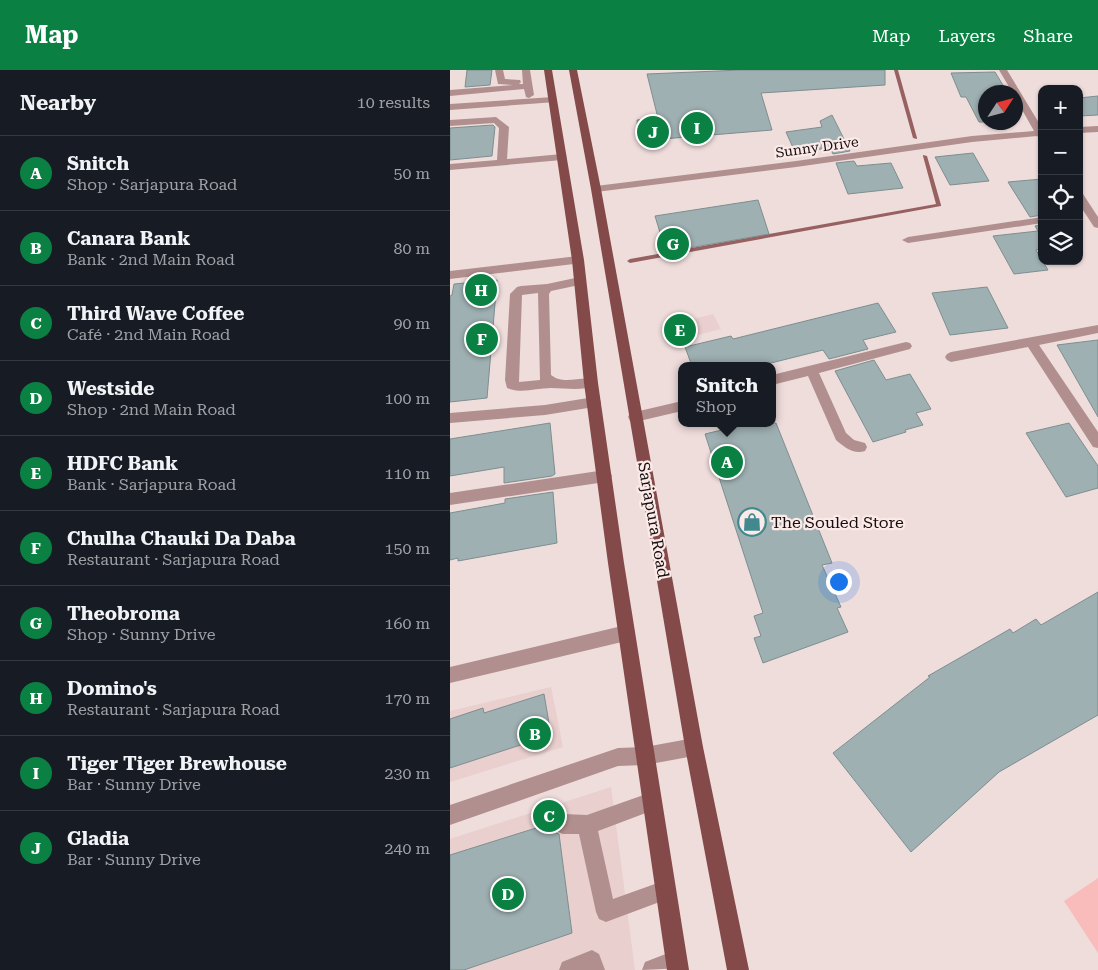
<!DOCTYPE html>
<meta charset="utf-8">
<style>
:root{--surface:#171b24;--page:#242831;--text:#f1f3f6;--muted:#9ea1a6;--line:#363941;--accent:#0b8043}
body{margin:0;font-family:"Roboto Serif",serif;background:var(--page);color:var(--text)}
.controls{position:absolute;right:15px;top:15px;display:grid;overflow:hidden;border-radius:10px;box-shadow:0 1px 4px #0004}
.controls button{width:45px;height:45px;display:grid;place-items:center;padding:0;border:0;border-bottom:1px solid var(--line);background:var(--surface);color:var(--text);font:25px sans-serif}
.compass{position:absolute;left:528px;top:15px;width:45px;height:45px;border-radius:50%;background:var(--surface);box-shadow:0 1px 4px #0004;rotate:54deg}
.you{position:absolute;left:388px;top:511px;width:18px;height:18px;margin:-12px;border:4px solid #fff;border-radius:50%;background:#1a73e8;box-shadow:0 0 0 8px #1a73e833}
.badge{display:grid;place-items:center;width:32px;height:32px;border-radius:50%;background:var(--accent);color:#fff;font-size:16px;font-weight:700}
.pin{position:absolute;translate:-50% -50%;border:2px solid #fff;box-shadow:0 1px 5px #0006}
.popup{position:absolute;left:228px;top:292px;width:98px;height:65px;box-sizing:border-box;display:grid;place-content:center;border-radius:10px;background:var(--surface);filter:drop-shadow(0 1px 4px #0005);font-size:16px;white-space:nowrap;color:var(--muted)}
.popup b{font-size:19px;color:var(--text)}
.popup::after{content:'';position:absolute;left:50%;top:100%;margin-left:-10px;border:10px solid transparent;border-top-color:var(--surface)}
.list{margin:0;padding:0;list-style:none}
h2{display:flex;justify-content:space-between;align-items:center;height:65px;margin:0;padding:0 20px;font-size:21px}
h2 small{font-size:16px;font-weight:400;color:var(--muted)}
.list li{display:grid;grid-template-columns:32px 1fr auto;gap:15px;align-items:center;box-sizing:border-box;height:75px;padding:0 20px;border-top:1px solid var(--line)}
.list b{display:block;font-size:19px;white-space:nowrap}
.list p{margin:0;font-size:16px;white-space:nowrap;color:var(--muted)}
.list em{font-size:16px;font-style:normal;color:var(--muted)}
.icon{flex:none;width:28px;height:28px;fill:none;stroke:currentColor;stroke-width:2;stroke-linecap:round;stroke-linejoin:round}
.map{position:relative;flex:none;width:648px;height:900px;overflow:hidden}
header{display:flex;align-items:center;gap:30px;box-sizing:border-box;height:70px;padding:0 25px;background:var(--accent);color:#fff}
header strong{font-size:24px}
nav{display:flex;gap:28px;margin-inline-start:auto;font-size:18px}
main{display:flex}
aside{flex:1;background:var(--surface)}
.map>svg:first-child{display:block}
</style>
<header>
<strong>Map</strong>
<nav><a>Map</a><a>Layers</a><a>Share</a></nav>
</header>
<main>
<aside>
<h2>Nearby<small>10 results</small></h2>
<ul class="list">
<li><span class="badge">A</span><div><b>Snitch</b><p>Shop · Sarjapura Road</p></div><em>50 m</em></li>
<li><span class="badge">B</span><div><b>Canara Bank</b><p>Bank · 2nd Main Road</p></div><em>80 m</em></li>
<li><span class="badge">C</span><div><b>Third Wave Coffee</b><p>Café · 2nd Main Road</p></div><em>90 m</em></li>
<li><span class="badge">D</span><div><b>Westside</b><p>Shop · 2nd Main Road</p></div><em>100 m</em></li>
<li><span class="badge">E</span><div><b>HDFC Bank</b><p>Bank · Sarjapura Road</p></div><em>110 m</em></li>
<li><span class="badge">F</span><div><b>Chulha Chauki Da Daba</b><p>Restaurant · Sarjapura Road</p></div><em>150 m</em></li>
<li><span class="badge">G</span><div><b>Theobroma</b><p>Shop · Sunny Drive</p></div><em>160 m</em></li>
<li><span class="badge">H</span><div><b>Domino's</b><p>Restaurant · Sarjapura Road</p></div><em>170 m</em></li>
<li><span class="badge">I</span><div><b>Tiger Tiger Brewhouse</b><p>Bar · Sunny Drive</p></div><em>230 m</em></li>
<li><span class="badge">J</span><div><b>Gladia</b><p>Bar · Sunny Drive</p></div><em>240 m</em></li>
</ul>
</aside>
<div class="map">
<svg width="648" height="900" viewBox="0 0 648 900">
<rect width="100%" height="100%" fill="#efdddc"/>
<g fill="#e9cfce">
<polygon points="263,244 271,259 217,273 211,257"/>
<polygon points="101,617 113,677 0,712 0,641"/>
<polygon points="161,717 185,900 0,900 0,769"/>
</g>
<polygon fill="#fabcba" points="648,808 648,883 614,831"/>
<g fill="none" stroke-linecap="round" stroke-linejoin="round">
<g fill="#986161" fill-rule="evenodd">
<polygon points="444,0 448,0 467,68 467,69 463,68"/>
<polygon points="473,85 477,86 491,135 491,136 180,193 177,191 180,189 486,134 473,86"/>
</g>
</g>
<g fill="#9fb0b2" stroke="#7d8e8f">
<polygon points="17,0 42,0 40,15 15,17"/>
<polygon points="291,0 435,0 435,15 311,23 322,60 188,71 187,50 208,48 197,4"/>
<polygon points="545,2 557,22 536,22 536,52 529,52 516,27 511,27 501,3"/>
<polygon points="648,26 648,45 629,46 629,28"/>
<polygon points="382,45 400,81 383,84 380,78 345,82 336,62 372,57 370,51"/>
<polygon points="43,55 45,57 42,86 0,90 0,58"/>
<polygon points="523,83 539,111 500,115 485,87"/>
<polygon points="404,91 407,96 441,93 453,118 398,124 386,93"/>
<polygon points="592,109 592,145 580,147 558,112"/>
<polygon points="308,130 319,164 216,182 205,146"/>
<polygon points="592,155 592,178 586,180 598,200 564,204 543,166 588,161 585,156"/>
<polygon points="47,210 37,328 0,332 0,226 2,225 4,214"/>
<polygon points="537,217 558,258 500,265 482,223"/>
<polygon points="428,233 446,262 413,270 418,279 379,289 373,280 309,296 242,296 235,277 281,266 283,269"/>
<polygon points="648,270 648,347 607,275"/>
<polygon points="424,290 436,310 460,304 481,339 466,343 473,355 455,360 456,362 423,372 385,301"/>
<polygon points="100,353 105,404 102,406 54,413 54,397 0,406 0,369"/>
<polygon points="301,353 326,353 382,493 372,495 391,537 387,538 398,562 313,593 304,568 311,566 304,546 313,543 255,364"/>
<polygon points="619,353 648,396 648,418 616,427 576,363"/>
<polygon points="103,422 107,473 8,491 8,488 0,490 0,443 55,433 55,429"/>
<polygon points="648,522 648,645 549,702 461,782 383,683 480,607 478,606 560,559 563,563 586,549 591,555"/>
<polygon points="94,624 101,665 0,698 0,649 33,638 34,643"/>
<polygon points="102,753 104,762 109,764 122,863 14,900 0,900 0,785"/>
</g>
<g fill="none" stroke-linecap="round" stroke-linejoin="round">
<g fill="#b18f8e" fill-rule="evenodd">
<polygon points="45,0 53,0 55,9 70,10 71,12 69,14 73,14 72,0 80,0 84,25 79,28 76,27 74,19 0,26 0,20 63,15 48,14"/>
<polygon points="549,0 557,0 592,58 592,70 587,66 522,72 346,97 146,122 141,119 146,116 346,91 522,66 584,61 566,29 566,22 562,22"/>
<polygon points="103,27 106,28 106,32 0,40 0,34"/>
<polygon points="46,47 59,57 57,89 112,84 117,87 112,90 0,100 0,94 47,90 49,58 44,53 0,56 0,50"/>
<polygon points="648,56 648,62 629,63 629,57"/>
<polygon points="629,123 633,124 648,147 648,158 644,157 629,134"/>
<polygon points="592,147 592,153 458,173 452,170 458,167"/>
<polygon points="128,186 132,187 134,190 132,193 0,209 0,201"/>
<path d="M130,207L134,208L136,211L134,214L101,221L99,224L101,305C115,316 131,305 146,310L148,313L146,316C129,321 117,318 101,318C86,318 72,324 57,318L55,310L60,224L67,217L71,216L97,214ZM88,223L90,310L69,312L72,225Z"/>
<polygon points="648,255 648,263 589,275 648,362 648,378 643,377 578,277 501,292 497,290 495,287 497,284 501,282"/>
<path d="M456,272L460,273L462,276L460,279L369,303L396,363L404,370L415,373L417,377L415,381C404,385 394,377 386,370L358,306L322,315V305Z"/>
<polygon points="144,327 149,328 151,332 149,336 144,337 95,345 0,353 0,343 95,335"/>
<polygon points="232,331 232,341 185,352 180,351 178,347 180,343 185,342"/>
<polygon points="155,400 160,402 162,406 160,410 155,412 0,435 0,423"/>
<polygon points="176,555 182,558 184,563 182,568 176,571 0,613 0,597"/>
<polygon points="244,668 250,671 253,677 250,683 244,686 195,695 168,696 0,755 0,735 168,678 195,677"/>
<polygon points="202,722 209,724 211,731 209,738 148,761 163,829 216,810 223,813 226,820 223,827 156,852 149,849 146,842 129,764 113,764 106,761 103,754 106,747 113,744 137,745"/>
<polygon points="142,880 149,884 155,900 109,900 112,892"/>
<polygon points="226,880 233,884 237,891 233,898 192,900 195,892"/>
</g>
<g fill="#844949" fill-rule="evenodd">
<polygon points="94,0 102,0 134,190 148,313 174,493 239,900 217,900 158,493 134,313 122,190"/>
<polygon points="119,0 127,0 151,119 253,677 299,900 277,900 235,677 141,119"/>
</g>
</g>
<defs>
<symbol id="shop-ring" viewBox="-11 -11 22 22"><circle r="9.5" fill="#fceae9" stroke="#41898f" stroke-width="1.5"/><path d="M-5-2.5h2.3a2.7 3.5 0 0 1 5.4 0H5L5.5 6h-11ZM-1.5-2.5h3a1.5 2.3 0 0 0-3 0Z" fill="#41898f"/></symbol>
</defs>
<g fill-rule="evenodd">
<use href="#shop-ring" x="286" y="436" width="32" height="32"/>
</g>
<g text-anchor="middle" stroke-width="4.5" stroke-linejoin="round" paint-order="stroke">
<g font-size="14" fill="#140e0e" stroke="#fceae9">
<text transform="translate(367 77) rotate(-8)" y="5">Sunny Drive</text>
</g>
<g font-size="16" fill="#140e0e" stroke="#fceae9">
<text transform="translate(204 450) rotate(80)" y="6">Sarjapura Road</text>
</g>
<g font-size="16" fill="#140e0e" stroke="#fceae9" text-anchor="start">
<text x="321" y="458">The Souled Store</text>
</g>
</g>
</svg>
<div class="controls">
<button>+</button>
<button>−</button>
<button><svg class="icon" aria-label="locate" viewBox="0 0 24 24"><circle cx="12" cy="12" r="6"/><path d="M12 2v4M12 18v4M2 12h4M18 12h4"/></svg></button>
<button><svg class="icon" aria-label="layers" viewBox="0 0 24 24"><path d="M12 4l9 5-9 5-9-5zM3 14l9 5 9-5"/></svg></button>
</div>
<svg class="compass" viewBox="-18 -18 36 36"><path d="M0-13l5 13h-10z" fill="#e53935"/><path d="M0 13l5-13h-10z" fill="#9ea1a6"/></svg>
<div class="you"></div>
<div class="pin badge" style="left:277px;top:392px">A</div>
<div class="popup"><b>Snitch</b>Shop</div>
<div class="pin badge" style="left:85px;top:664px">B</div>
<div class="pin badge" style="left:99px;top:746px">C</div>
<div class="pin badge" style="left:58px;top:824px">D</div>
<div class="pin badge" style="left:230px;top:260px">E</div>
<div class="pin badge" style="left:32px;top:269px">F</div>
<div class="pin badge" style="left:223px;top:174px">G</div>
<div class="pin badge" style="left:31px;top:220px">H</div>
<div class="pin badge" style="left:247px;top:58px">I</div>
<div class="pin badge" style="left:203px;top:62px">J</div>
</div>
</main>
